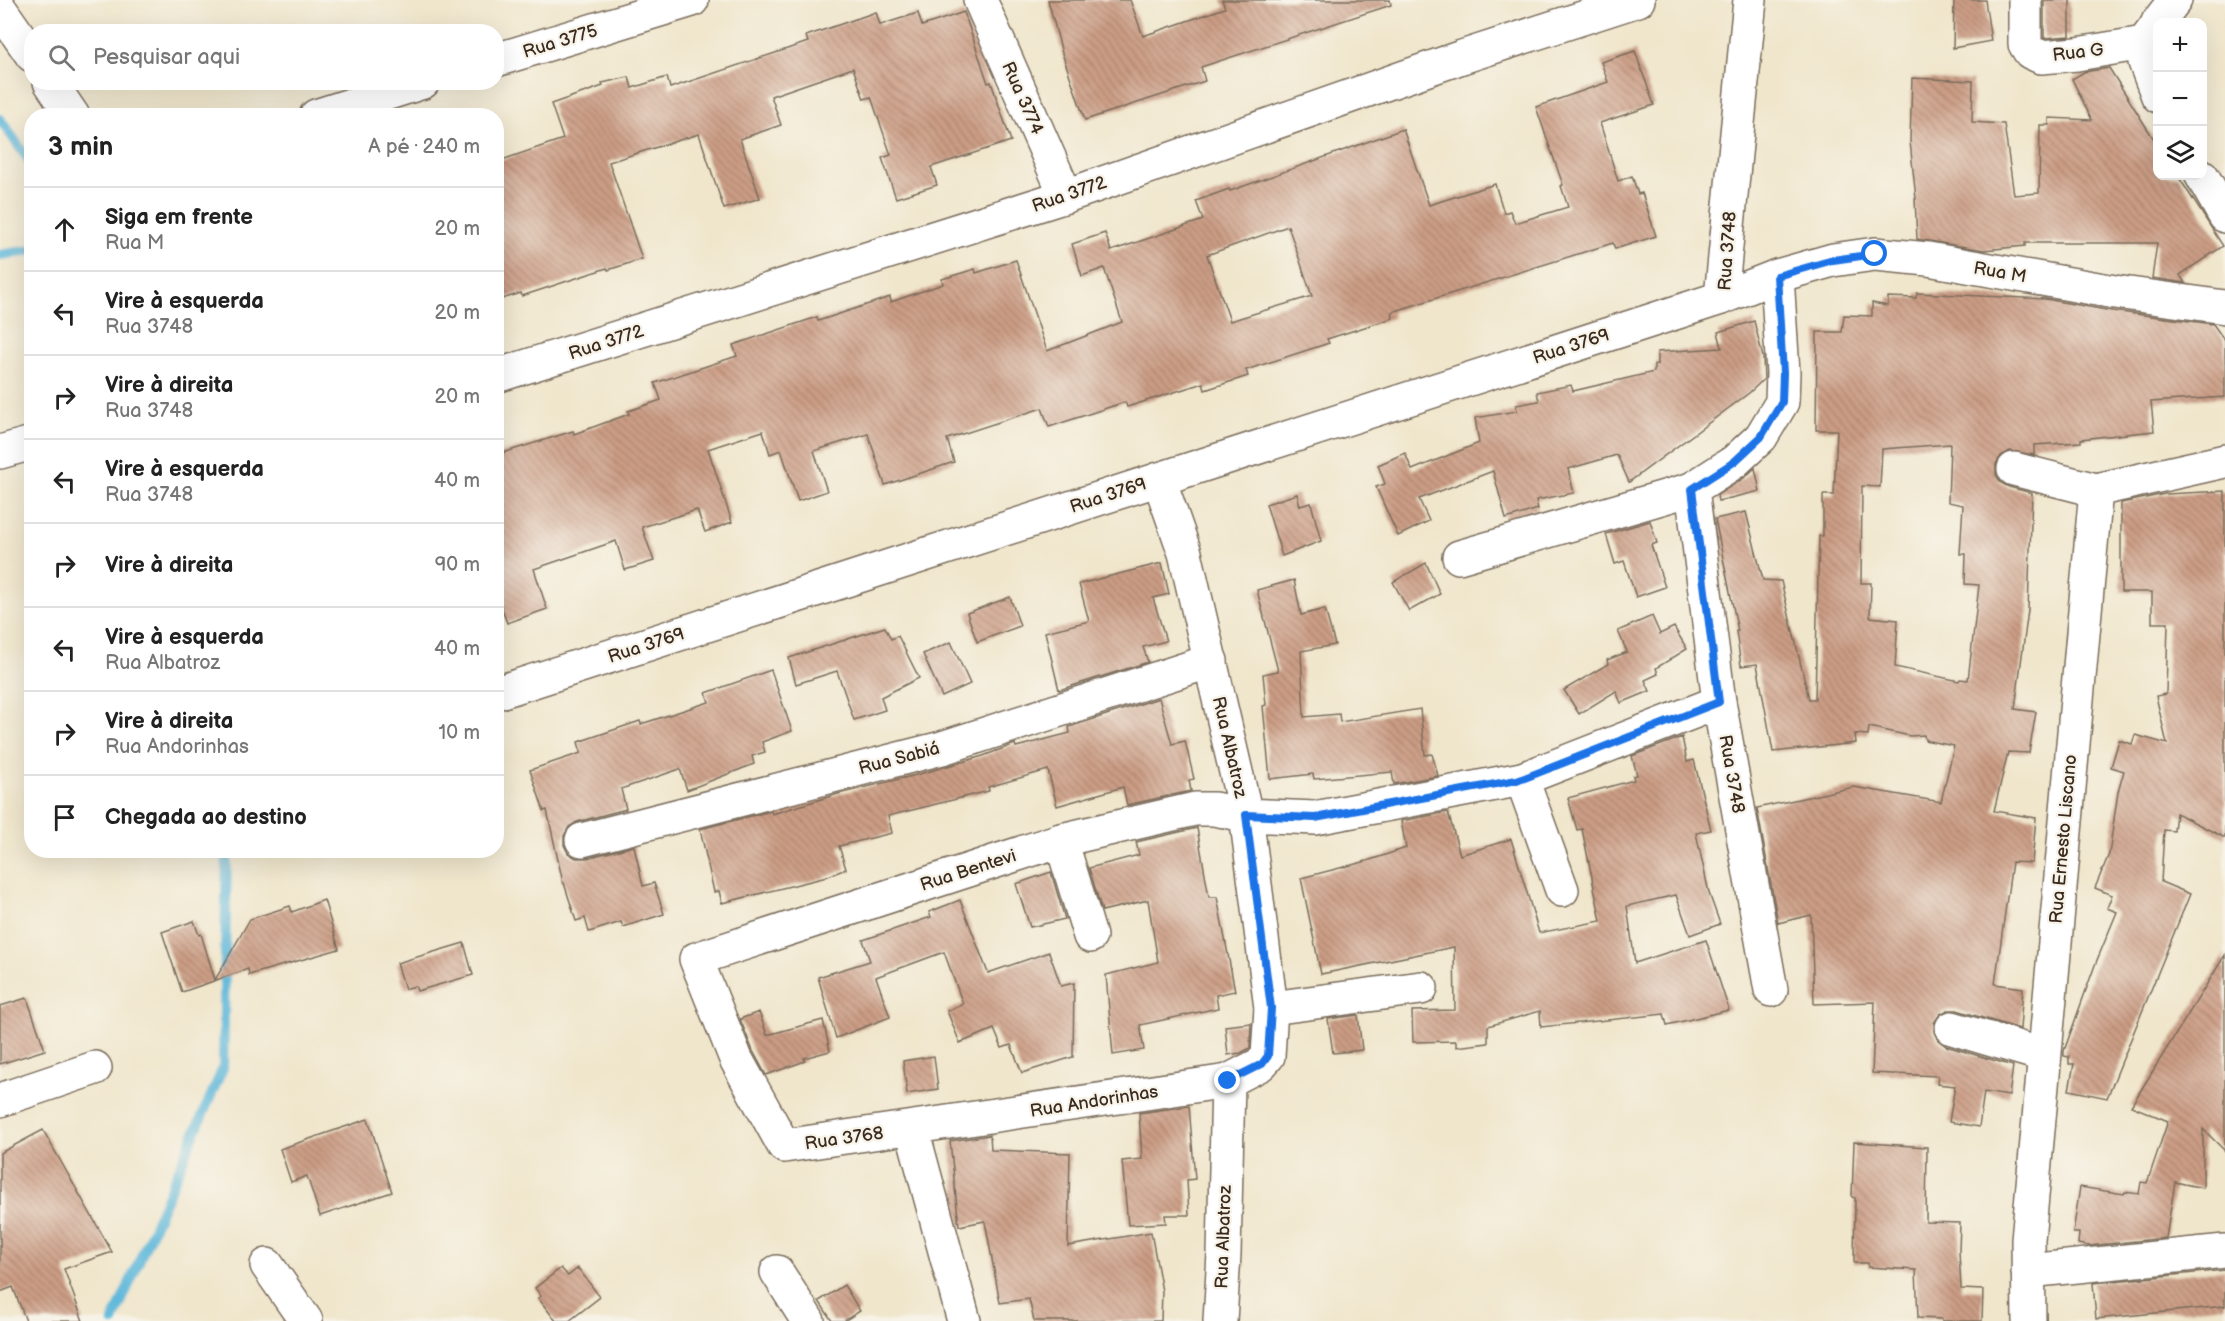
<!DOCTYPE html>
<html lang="pt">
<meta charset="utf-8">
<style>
:root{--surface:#fff;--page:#f2f2f2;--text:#222;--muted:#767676;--line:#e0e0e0}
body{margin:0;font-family:"Balsamiq Sans",sans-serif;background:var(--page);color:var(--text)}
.controls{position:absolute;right:18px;top:18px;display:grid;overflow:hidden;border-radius:12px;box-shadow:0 6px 24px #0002}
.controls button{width:54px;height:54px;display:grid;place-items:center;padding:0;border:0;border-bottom:2px solid var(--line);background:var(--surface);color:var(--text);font:30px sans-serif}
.stop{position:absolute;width:18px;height:18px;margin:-14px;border:4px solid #1a73e8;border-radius:50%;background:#fff}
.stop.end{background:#1a73e8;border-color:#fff;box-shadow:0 2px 6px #0008}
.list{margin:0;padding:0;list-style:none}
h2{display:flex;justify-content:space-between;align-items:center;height:78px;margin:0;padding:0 24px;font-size:26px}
h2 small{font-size:20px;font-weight:400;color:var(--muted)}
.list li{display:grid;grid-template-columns:39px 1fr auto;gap:18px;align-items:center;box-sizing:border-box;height:84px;padding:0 24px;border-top:2px solid var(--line)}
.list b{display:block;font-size:22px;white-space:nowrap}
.list p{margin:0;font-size:20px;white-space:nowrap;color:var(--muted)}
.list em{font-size:20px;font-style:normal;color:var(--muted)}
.icon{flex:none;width:33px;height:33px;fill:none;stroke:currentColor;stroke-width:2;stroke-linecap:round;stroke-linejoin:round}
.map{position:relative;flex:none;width:2225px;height:1321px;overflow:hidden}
.search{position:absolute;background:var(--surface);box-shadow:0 6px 24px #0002;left:24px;top:24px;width:480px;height:66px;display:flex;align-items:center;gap:15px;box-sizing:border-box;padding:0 21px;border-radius:24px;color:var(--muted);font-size:22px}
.panel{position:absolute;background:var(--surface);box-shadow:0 6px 24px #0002;left:24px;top:108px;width:480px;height:750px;border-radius:24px}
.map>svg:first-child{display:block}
</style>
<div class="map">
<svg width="2225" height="1321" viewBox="0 0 2225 1321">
<defs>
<pattern id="building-back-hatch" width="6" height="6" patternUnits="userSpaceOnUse" patternTransform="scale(1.5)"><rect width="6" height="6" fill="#cc9d85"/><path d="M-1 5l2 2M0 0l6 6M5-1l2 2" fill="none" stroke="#a7806c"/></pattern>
</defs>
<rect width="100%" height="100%" fill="#f7f3e8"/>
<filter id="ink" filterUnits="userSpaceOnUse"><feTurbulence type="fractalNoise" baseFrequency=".0167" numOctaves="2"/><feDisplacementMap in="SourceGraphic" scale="12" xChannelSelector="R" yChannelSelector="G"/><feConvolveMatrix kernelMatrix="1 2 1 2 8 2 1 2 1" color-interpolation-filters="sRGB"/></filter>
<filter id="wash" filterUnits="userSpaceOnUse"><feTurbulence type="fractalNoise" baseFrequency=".008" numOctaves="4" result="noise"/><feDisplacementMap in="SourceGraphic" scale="24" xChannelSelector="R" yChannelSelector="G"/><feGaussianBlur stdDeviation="1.35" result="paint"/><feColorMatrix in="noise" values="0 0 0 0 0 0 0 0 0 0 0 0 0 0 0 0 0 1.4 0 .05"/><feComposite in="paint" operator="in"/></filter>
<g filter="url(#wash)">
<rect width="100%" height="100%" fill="#f0e6cc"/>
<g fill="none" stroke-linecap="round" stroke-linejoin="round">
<g stroke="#5db7da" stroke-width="10">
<polyline points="0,119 32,165"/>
<polyline points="0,255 32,250"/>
<polyline points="113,1321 223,1068 227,850"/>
</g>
</g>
<g id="blocks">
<g fill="url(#building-back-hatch)" fill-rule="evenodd">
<polygon points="1048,0 1130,0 1143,36 1225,8 1222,0 1390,0 1391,5 1201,67 1205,81 1085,120 1062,53"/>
<polygon points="1954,0 1985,0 1991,41 1953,48"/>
<polygon points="2044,0 2070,0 2070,36 2044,38"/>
<polygon points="876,12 880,25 918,13 922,26 964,12 988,83 991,82 1011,141 931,167 937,185 896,198 882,158 891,155 871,97 864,99 853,68 771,96 781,125 740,139 760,198 724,209 699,134 609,162 642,259 608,270 607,268 522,296 521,293 496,301 496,162 563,139 551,104 603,86 602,83 629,77 632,88 667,77 670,88 808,42 806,36"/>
<path d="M1635,51L1654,105L1600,123L1618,181L1632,176L1638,194L1642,193L1656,236L1615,249L1613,243L1392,312L1393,318L1327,339L1329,343L1246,370L1248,376L1205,390L1203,383L1127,407L1125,402L1049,427L1042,408L947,439L954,462L885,485L868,434L814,451L827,491L798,501L781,450L770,454L763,431L708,449L732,522L705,532L697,510L642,527L654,561L625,570L616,541L534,569L547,609L507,623L496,592V455L573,431L574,434L629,414L628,411L661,400L655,383L737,356L733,345L817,317L818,321L890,297L891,302L943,284L942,279L975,269L976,273L1016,260L1047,351L1122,322L1104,268L1082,276L1072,244L1105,233L1111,251L1203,220L1196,201L1229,189L1230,191L1403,129L1429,205L1495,184L1504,213L1510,211L1515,223L1568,207L1561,186L1563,185L1536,107L1608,82L1601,62ZM1288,226L1312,296L1230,321L1207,255Z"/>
<polygon points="2109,68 2157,144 2157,176 2178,176 2223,246 2180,275 2185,283 2152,278 2157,243 2025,243 2025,246 1984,250 1917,239 1915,199 1916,199 1910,141 1912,78 1973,81 1972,122 2004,124 2014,195 2039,193 2040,125 2049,125 2049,118 2092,120 2072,79 2084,72"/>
<path d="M1917,293L2045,299L2112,311L2213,324L2225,341V397L2151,402L2154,431L2081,439V442L2034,445V455L2010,451L2001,456L1996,464V475L2001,483L2009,487L2032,493L2028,610L2015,709L2036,712L2029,753L2008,752L1994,811L2036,818L2032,863L2012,862L1995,984L2023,988L2020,1029L1957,1010H1948L1940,1014L1934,1023V1032L1938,1040L1946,1046L2013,1066L2009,1096L1984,1092L1979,1127L1949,1122L1955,1086L1937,1084L1938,1076L1872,1073L1875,1002L1814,1004L1811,915L1778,923L1757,808L1854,787L1941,802L1954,746L1925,740L1924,735L1910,736L1869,727L1868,735L1855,734L1856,743L1773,752L1757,664L1741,666L1736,631H1738L1715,519L1746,512L1763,580L1781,581L1809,699H1815L1819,536H1823V495H1834L1837,430H1816L1817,332H1842L1844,315L1872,316V303L1888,306V297L1916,298ZM1950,444L1948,502L1963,505L1960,554H1966L1965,584L1979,585L1968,680L1960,679L1959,681L1895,667L1898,620L1870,617L1871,583H1861L1862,486L1880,487L1882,449Z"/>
<polygon points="1754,321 1763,357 1764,379 1749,393 1629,482 1617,455 1568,469 1574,493 1536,500 1538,509 1506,519 1493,471 1419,499 1429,521 1398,536 1376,487 1385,484 1378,465 1405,453 1412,470 1479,443 1475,418 1517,411 1516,405 1539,401 1537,392 1571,385 1573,391 1654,372 1654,365 1657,365 1657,352 1722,348 1718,332"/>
<polygon points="1755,468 1760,491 1718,501 1717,495 1744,478"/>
<polygon points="2225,491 2225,838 2176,813 2174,831 2164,830 2161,882 2190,894 2107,1098 2069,1090 2074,1064 2069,1064 2069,1057 2064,1056 2064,1051 2095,965 2117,912 2107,908 2112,895 2095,888 2109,854 2118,792 2124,771 2111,767 2119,740 2132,744 2135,735 2167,744 2156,696 2166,694 2168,623 2152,623 2152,592 2121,592 2121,503 2165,494"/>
<polygon points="1297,494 1300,506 1311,503 1321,541 1282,556 1266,504"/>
<polygon points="1650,521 1657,543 1651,545 1665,587 1636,597 1624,561 1615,564 1606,534"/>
<polygon points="1162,563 1169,594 1153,598 1166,641 1143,647 1148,662 1059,690 1045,632 1089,621 1079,584"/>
<polygon points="1426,563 1440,594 1409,611 1393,582"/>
<polygon points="1294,580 1301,615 1325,609 1335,645 1301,651 1304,717 1339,714 1340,722 1420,709 1425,755 1432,754 1438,776 1394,784 1392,772 1314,779 1313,774 1270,779 1263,706 1266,705 1263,674 1278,671 1257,590"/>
<polygon points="1010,597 1020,626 977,642 967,613"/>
<polygon points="1652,616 1660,634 1674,627 1687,649 1656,668 1658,674 1645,680 1650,691 1621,703 1616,691 1579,714 1564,690 1608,664 1607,660 1627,652 1618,631"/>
<polygon points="885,627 891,639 898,636 919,678 881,697 885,710 854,720 837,671 796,684 789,658"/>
<polygon points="951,642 970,684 942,697 923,654"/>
<polygon points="771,670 792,731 762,742 765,752 752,756 754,764 687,790 680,769 621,789 626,809 577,822 569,827 564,836 564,845 568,853 576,858 587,858 634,846 643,886 654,883 664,914 623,927 621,922 589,932 585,918 576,921 564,883 563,883 547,810 544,811 530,770 581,753 578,742 640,721 641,724 709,702 706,693"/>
<polygon points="1159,698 1172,744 1185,741 1194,779 1189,780 1191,791 1127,805 1123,787 1057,806 1048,770 988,787 989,791 888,816 892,833 839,846 846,869 823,878 722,903 719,891 714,892 700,829 771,811 772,814 838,794 916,775 983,756 1015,744 1016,747 1070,733 1069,727"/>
<polygon points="1682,737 1687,762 1694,760 1711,830 1696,833 1709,893 1720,924 1690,935 1676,895 1627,906 1635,963 1706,940 1729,1010 1667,1025 1664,1014 1541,1027 1540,1011 1488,1026 1488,1043 1456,1047 1456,1041 1413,1042 1412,1011 1455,1010 1454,947 1321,974 1301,878 1367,861 1406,848 1401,821 1448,812 1460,855 1511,839 1539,933 1601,921 1582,829 1577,830 1568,798 1634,780 1633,776 1637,775 1632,756"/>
<polygon points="1197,828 1209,897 1217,897 1235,991 1216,995 1218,1008 1140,1025 1144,1050 1113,1055 1106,975 1158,962 1148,900 1102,911 1089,868 1139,855 1136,842"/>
<polygon points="1051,872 1065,919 1030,927 1016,884"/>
<polygon points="324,900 339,949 249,975 248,969 182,992 162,932 194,921 199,935 201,934 215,980 250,919 290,906 292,912"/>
<polygon points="960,900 988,973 1049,952 1061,986 1074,983 1073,1057 1022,1073 1011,1045 1002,1048 994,1029 960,1043 947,1011 963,1004 944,952 876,977 890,1017 836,1038 818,977 870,961 863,940 931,917 929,912"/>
<polygon points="464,943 473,975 417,991 415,986 405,989 397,963"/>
<polygon points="2225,955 2225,1151 2203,1129 2203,1188 2175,1182 2166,1238 2088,1246 2078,1244 2079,1233 2073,1233 2080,1187 2124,1194 2125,1192 2139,1194 2141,1182 2147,1183 2168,1121 2131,1106"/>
<polygon points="27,998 45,1050 0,1064 0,1006"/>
<polygon points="759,1012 767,1035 823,1020 830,1051 804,1058 805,1061 766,1075 753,1051 740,1019"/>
<polygon points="1358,1015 1362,1050 1333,1053 1328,1019"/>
<polygon points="1251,1023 1250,1048 1241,1053 1228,1055 1225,1026"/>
<polygon points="934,1056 938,1089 907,1094 903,1061"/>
<polygon points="1189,1106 1195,1179 1187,1180 1189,1215 1165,1215 1166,1223 1128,1225 1122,1161 1142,1159 1139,1113"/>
<polygon points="368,1119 392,1192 320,1216 307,1176 291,1182 280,1149"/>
<polygon points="43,1130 112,1252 64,1269 83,1321 26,1321 13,1287 0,1292 0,1153"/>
<polygon points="990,1135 991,1150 1070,1153 1068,1246 1151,1232 1162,1291 1161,1321 1034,1321 1029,1299 1000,1303 985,1221 959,1226 950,1141"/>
<polygon points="1854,1142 1927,1147 1926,1222 1960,1223 1959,1251 1961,1289 1983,1290 1982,1321 1942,1321 1942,1319 1918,1318 1916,1270 1868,1267 1868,1263 1854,1263 1855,1198 1852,1197"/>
<polygon points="561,1268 568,1276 578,1268 600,1297 569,1321 556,1321 538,1298 541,1296 535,1288"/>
<polygon points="2225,1270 2225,1306 2096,1319 2093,1283"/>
<polygon points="844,1285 860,1311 844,1321 832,1321 819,1301"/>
</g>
</g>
</g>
<g filter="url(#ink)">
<use href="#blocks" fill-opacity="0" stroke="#7a6c5b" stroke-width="1.5"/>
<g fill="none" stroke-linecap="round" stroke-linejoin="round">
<defs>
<g id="minor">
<polyline points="980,0 1066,196"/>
<polyline points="2025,0 2025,44 2030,52 2041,57 2077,54 2144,43"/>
<polyline points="0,9 32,55"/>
<polyline points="2158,22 2175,0"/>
<polyline points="2158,24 2144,43 2145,62 2158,96"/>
<polyline points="496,60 692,0"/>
<polyline points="50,82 73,116"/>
<polyline points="316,116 423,82"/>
<polyline points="2202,176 2225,216"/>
<polyline points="1777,276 1833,260 1875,254 1928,259 2115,292 2225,307"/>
<polyline points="1721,298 1750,0"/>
<polyline points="496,376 1066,196 1462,57 1638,0"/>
<polyline points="0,452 32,443"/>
<polyline points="2014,469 2096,490"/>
<polyline points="1159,479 1185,553 1246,815 1271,1008 1268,1056 1261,1064 1228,1081 784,1146 736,1059 696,959 1061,840 1195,809 1214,809 1246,815 1315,818 1522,779 1719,702"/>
<polyline points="1459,557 1692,489"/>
<polyline points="496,693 1721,298 1777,276 1783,373 1782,402 1761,437 1734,462 1692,489 1719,702 1771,990"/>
<polyline points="1522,779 1562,890"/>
<polyline points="582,840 942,748 1211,661"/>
<polyline points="1061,840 1090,936"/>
<polyline points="1271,1008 1421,988"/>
<polyline points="1952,1028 2043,1055"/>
<polyline points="0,1100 95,1068"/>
<polyline points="912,1129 964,1321"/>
<polyline points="267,1265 306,1321"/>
<polyline points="2028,1271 2225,1251"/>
<polyline points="777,1272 808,1321"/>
<polyline points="1220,1321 1224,1254 1228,1081"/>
<polyline points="2029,1321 2028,1240 2096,490 2225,461"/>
</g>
</defs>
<use href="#minor" stroke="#7a6c5b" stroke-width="36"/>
<use href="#minor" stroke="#fff" stroke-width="33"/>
</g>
</g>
<g fill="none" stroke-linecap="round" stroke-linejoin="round" filter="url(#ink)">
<polyline stroke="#1a73e8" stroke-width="8" points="1228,1081 1262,1064 1268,1056 1271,1008 1246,815 1315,818 1522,779 1719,702 1692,489 1734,462 1761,437 1782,402 1783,373 1777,276 1833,260 1875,254"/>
</g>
<g text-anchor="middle" stroke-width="4.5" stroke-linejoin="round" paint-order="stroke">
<g font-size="18" fill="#3b2a1e" stroke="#f7f3e8">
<text transform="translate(560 41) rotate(-17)" y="6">Rua 3775</text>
<text transform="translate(2078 52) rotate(-7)" y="6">Rua G</text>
<text transform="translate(1023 98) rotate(66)" y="6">Rua 3774</text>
<text transform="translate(1069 194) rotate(-19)" y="6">Rua 3772</text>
<text transform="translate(1727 251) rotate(-86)" y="6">Rua 3748</text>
<text transform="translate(2000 272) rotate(10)" y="6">Rua M</text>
<text transform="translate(606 342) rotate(-18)" y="6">Rua 3772</text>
<text transform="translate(1571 346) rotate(-18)" y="6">Rua 3769</text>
<text transform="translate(1108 495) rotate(-18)" y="6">Rua 3769</text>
<text transform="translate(646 645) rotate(-18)" y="6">Rua 3769</text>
<text transform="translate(1230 747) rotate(77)" y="6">Rua Albatroz</text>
<text transform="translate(899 758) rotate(-15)" y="6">Rua Sabiá</text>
<text transform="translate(1732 774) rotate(80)" y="6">Rua 3748</text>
<text transform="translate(2063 839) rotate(-85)" y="6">Rua Ernesto Liscano</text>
<text transform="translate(968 870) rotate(-18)" y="6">Rua Bentevi</text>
<text transform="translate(1094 1101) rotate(-9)" y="6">Rua Andorinhas</text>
<text transform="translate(844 1138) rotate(-8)" y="6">Rua 3768</text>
<text transform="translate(1223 1237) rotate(-88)" y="6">Rua Albatroz</text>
</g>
</g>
</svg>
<div class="controls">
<button>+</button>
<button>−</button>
<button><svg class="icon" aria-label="layers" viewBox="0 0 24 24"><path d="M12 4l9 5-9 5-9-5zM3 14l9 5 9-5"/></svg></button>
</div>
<div class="stop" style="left:1875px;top:254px"></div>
<div class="stop end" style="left:1228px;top:1081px"></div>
<div class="search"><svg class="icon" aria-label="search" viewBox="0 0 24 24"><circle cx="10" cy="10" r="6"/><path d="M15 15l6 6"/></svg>Pesquisar aqui</div>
<section class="panel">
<h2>3 min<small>A pé · 240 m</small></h2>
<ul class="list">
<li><svg class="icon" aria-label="ahead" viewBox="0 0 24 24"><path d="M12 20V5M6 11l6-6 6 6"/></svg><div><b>Siga em frente</b><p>Rua M</p></div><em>20 m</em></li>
<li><svg class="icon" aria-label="left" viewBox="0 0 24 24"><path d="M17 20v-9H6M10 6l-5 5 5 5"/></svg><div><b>Vire à esquerda</b><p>Rua 3748</p></div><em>20 m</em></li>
<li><svg class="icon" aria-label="right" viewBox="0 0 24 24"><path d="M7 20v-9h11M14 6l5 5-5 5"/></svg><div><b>Vire à direita</b><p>Rua 3748</p></div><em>20 m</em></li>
<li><svg class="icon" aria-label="left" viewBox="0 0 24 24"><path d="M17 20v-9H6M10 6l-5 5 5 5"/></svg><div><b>Vire à esquerda</b><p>Rua 3748</p></div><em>40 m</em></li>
<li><svg class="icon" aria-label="right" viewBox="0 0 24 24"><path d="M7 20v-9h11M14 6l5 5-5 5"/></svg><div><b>Vire à direita</b></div><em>90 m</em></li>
<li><svg class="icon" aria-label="left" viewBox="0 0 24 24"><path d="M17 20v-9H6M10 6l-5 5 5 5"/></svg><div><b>Vire à esquerda</b><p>Rua Albatroz</p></div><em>40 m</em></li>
<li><svg class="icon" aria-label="right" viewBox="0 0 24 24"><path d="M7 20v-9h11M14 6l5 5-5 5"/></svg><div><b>Vire à direita</b><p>Rua Andorinhas</p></div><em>10 m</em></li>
<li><svg class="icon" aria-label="arrive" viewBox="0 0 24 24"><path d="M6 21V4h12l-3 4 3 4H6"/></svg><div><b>Chegada ao destino</b></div></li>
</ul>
</section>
</div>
